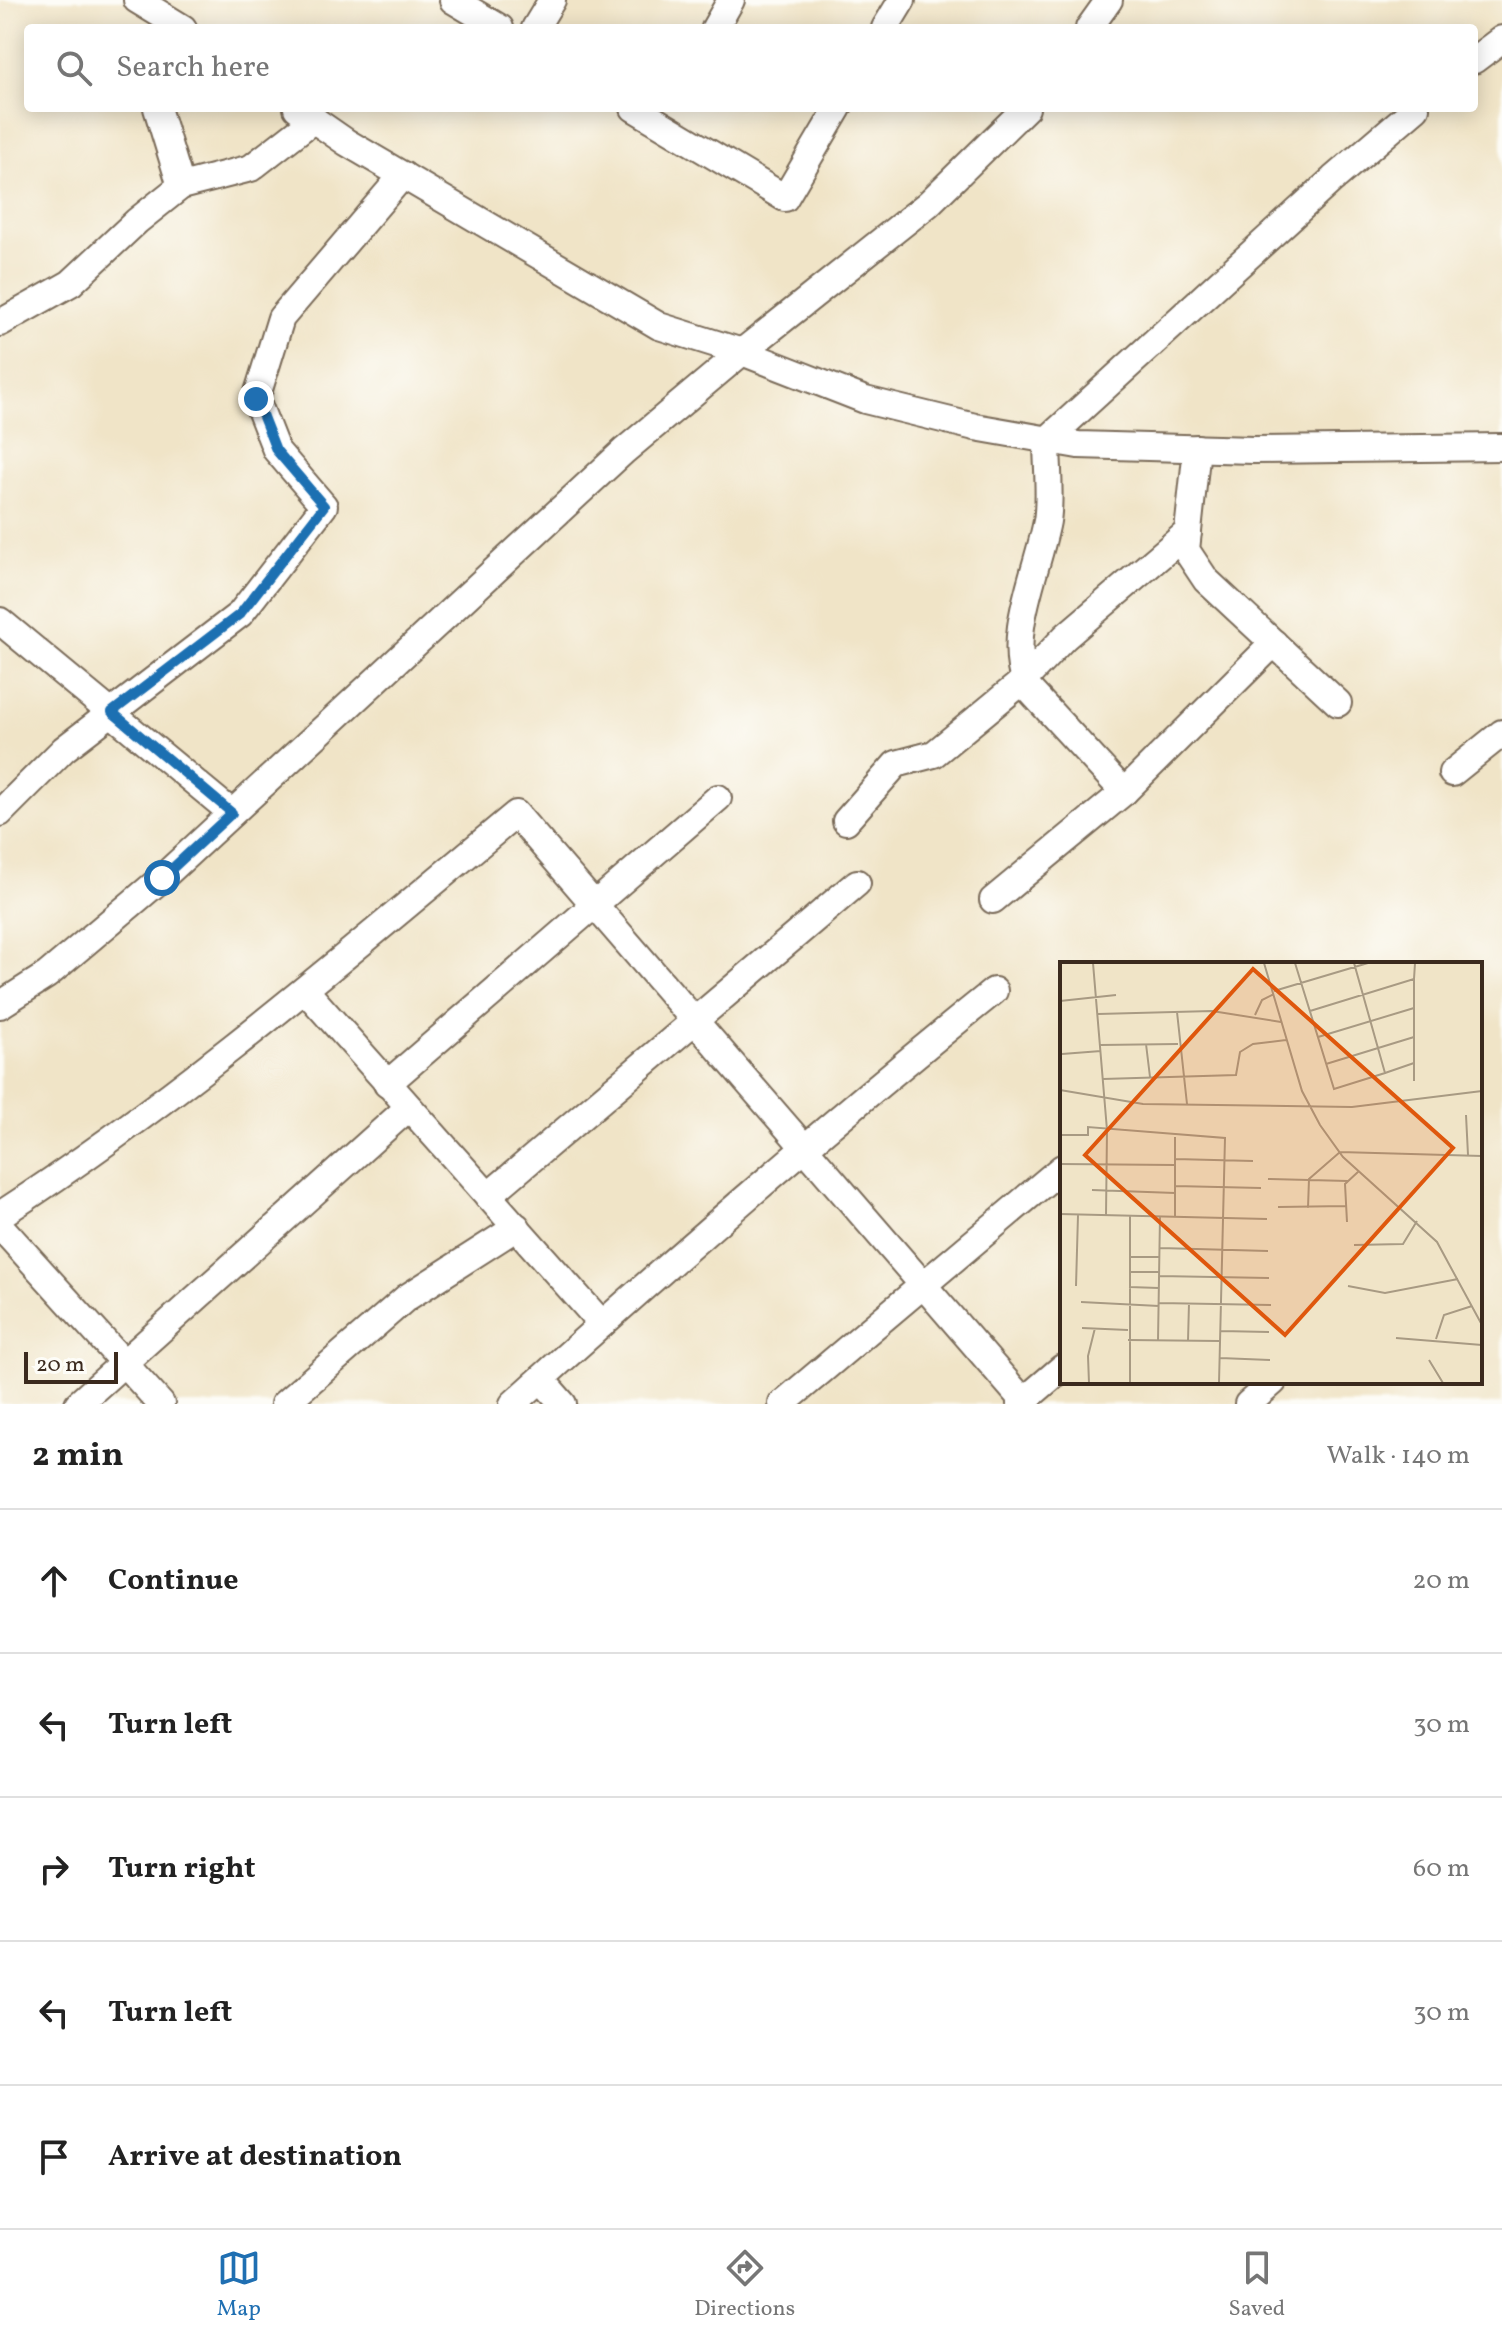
<!DOCTYPE html>
<meta charset="utf-8">
<style>
:root{--surface:#fff;--page:#f6f6f6;--text:#222;--muted:#767676;--line:#e0e0e0;--accent:#1f6fb2}
body{margin:0;font-family:Vollkorn,serif;background:var(--page);color:var(--text)}
.scale{position:absolute;left:24px;bottom:20px;width:94px;box-sizing:border-box;padding-left:8px;border:4px solid #3b2a1e;border-top:0;font-size:22px;line-height:28px;white-space:nowrap;color:#3b2a1e;-webkit-text-stroke:6px #fdfcf7;paint-order:stroke}
.stop{position:absolute;width:24px;height:24px;margin:-18px;border:6px solid #1f6fb2;border-radius:50%;background:#fff}
.stop.end{background:#1f6fb2;border-color:#fff;box-shadow:0 2px 8px #0008}
.list{margin:0;padding:0;list-style:none}
h2{display:flex;justify-content:space-between;align-items:center;height:104px;margin:0;padding:0 32px;font-size:34px}
h2 small{font-size:26px;font-weight:400;color:var(--muted)}
.list li{display:grid;grid-template-columns:52px 1fr auto;gap:24px;align-items:center;box-sizing:border-box;height:144px;padding:0 32px;border-top:2px solid var(--line)}
.list b{display:block;font-size:30px;white-space:nowrap}
.list em{font-size:26px;font-style:normal;color:var(--muted)}
.icon{flex:none;width:44px;height:44px;fill:none;stroke:currentColor;stroke-width:2;stroke-linecap:round;stroke-linejoin:round}
.map{position:relative;flex:none;width:1502px;height:1404px;overflow:hidden}
.search{position:absolute;background:var(--surface);box-shadow:0 4px 20px #0003;left:24px;right:24px;top:24px;height:88px;display:flex;align-items:center;gap:20px;box-sizing:border-box;padding:0 28px;border-radius:8px;color:var(--muted);font-size:30px}
.sheet{height:824px;background:var(--surface)}
nav{display:flex;justify-content:space-around;align-items:center;box-sizing:border-box;height:112px;border-top:2px solid var(--line);background:var(--surface);font-size:22px;color:var(--muted)}
nav a{display:grid;justify-items:center;gap:4px}
nav .on{color:var(--accent)}
.map>svg:first-child{display:block}
</style>
<div class="map">
<svg width="1502" height="1404" viewBox="0 0 1502 1404">
<rect width="100%" height="100%" fill="#fdfcf7"/>
<filter id="ink" filterUnits="userSpaceOnUse"><feTurbulence type="fractalNoise" baseFrequency=".0125" numOctaves="2"/><feDisplacementMap in="SourceGraphic" scale="16" xChannelSelector="R" yChannelSelector="G"/><feConvolveMatrix kernelMatrix="1 2 1 2 8 2 1 2 1" color-interpolation-filters="sRGB"/></filter>
<filter id="wash" filterUnits="userSpaceOnUse"><feTurbulence type="fractalNoise" baseFrequency=".006" numOctaves="4" result="noise"/><feDisplacementMap in="SourceGraphic" scale="32" xChannelSelector="R" yChannelSelector="G"/><feGaussianBlur stdDeviation="1.8" result="paint"/><feColorMatrix in="noise" values="0 0 0 0 0 0 0 0 0 0 0 0 0 0 0 0 0 1.4 0 .05"/><feComposite in="paint" operator="in"/></filter>
<g filter="url(#wash)">
<rect width="100%" height="100%" fill="#f0e4c7"/>
</g>
<g filter="url(#ink)">
<g fill="none" stroke-linecap="round" stroke-linejoin="round">
<defs>
<g id="minor">
<polyline points="137,0 183,28"/>
<polyline points="453,0 500,28"/>
<polyline points="535,28 552,0"/>
<polyline points="715,28 731,0"/>
<polyline points="885,28 902,0"/>
<polyline points="1089,28 1109,0"/>
<polyline points="1474,60 1502,39"/>
<polyline points="157,108 181,186"/>
<polyline points="297,108 346,142 659,326 742,352 865,400 975,427 1078,445 1253,450 1502,447"/>
<polyline points="634,108 785,198 838,108"/>
<polyline points="0,323 71,283 137,221 181,186 251,168 314,119"/>
<polyline points="1197,448 1186,550 1206,580 1338,703"/>
<polyline points="0,621 232,813"/>
<polyline points="1452,773 1502,733"/>
<path d="M1124,792L1026,686C1006,634 1037,574 1047,521C1051,496 1047,466 1047,440L1333,179L1416,108"/>
<polyline points="0,813 64,749 240,614 324,506 276,450 256,399 281,318 403,175"/>
<polyline points="846,821 896,764 934,754 1024,680 1065,637 1188,532"/>
<polyline points="993,900 1124,792 1274,643"/>
<polyline points="305,990 602,1324"/>
<polyline points="0,1005 47,975 162,878 624,451 742,352 928,204 1026,108"/>
<polyline points="387,1084 718,798"/>
<polyline points="488,1196 857,883"/>
<path d="M0,1215C184,1096 349,953 516,814L1026,1404"/>
<polyline points="0,1226 161,1404"/>
<polyline points="541,1379 563,1404"/>
<polyline points="78,1404 408,1108"/>
<polyline points="284,1404 406,1298 517,1227"/>
<path d="M513,1404C670,1262 830,1123 994,991"/>
<polyline points="782,1404 1062,1168"/>
<polyline points="1020,1404 1062,1368"/>
<polyline points="1248,1404 1273,1382"/>
</g>
</defs>
<use href="#minor" stroke="#7a6b59" stroke-width="30"/>
<use href="#minor" stroke="#fff" stroke-width="26"/>
</g>
</g>
<g fill="none" stroke-linecap="round" stroke-linejoin="round" filter="url(#ink)">
<polyline stroke="#1f6fb2" stroke-width="10" points="162,878 232,813 112,712 240,614 324,506 276,450 256,399"/>
</g>
<g transform="translate(1060 962)">
<rect width="422" height="422" fill="#f0e4c7"/>
<path fill="none" stroke="#a89a83" stroke-width="2" d="M33,1L47,168L46,254M204,1L242,129L260,163L283,195L377,280L422,363M235,1L274,127L325,111L294,1M354,17V119M214,29L308,1M0,39L56,33M250,49L354,17L355,1M117,50L127,142M38,52L152,49L221,60M195,53L202,38L214,32M258,75L354,46M86,82L90,115M40,83L118,82M2,92L41,89M266,102L354,75M325,111L354,101M43,117L176,113L180,90L193,82L226,78M0,128L83,142L292,145L422,129M406,153L408,193M0,173H28V165L165,176L159,421M115,197L193,199M0,202L115,203M208,217L288,219M115,224L201,226M32,228L115,231M218,245L286,244M248,246L249,217L280,190L422,194M0,252L207,257M115,254V175M287,260L285,222L299,209M294,283L343,282L357,259M100,286L208,289M70,295H100M69,310H99M99,314L209,316M16,324L18,253M288,324L325,331L398,317M69,325L99,326M21,340L99,344M99,341L211,343M22,366L68,368M161,369L209,370M336,376L422,383M376,377L384,353L412,344M68,378L160,379M98,379L100,254M128,379L129,341M160,396L210,398M369,398L383,421M29,421L28,394L35,366M70,421V254"/>
<path fill="#df570d" fill-opacity="0.15" stroke="#df570d" stroke-width="4" d="M193,7L393,186L225,373L25,193Z"/>
<rect width="422" height="422" fill="none" stroke="#3b2a1e" stroke-width="4"/>
</g>
</svg>
<div class="scale">20 m</div>
<div class="stop" style="left:162px;top:878px"></div>
<div class="stop end" style="left:256px;top:399px"></div>
<div class="search"><svg class="icon" aria-label="search" viewBox="0 0 24 24"><circle cx="10" cy="10" r="6"/><path d="M15 15l6 6"/></svg>Search here</div>
</div>
<section class="sheet">
<h2>2 min<small>Walk · 140 m</small></h2>
<ul class="list">
<li><svg class="icon" aria-label="ahead" viewBox="0 0 24 24"><path d="M12 20V5M6 11l6-6 6 6"/></svg><div><b>Continue</b></div><em>20 m</em></li>
<li><svg class="icon" aria-label="left" viewBox="0 0 24 24"><path d="M17 20v-9H6M10 6l-5 5 5 5"/></svg><div><b>Turn left</b></div><em>30 m</em></li>
<li><svg class="icon" aria-label="right" viewBox="0 0 24 24"><path d="M7 20v-9h11M14 6l5 5-5 5"/></svg><div><b>Turn right</b></div><em>60 m</em></li>
<li><svg class="icon" aria-label="left" viewBox="0 0 24 24"><path d="M17 20v-9H6M10 6l-5 5 5 5"/></svg><div><b>Turn left</b></div><em>30 m</em></li>
<li><svg class="icon" aria-label="arrive" viewBox="0 0 24 24"><path d="M6 21V4h12l-3 4 3 4H6"/></svg><div><b>Arrive at destination</b></div></li>
</ul>
</section>
<nav>
<a class="on"><svg class="icon" aria-label="map" viewBox="0 0 24 24"><path d="M3 6l6-2 6 2 6-2v14l-6 2-6-2-6 2zM9 4v14M15 6v14"/></svg>Map</a>
<a><svg class="icon" aria-label="directions" viewBox="0 0 24 24"><path d="M12 3l9 9-9 9-9-9zM9 14v-3h6M13 9l2 2-2 2"/></svg>Directions</a>
<a><svg class="icon" aria-label="saved" viewBox="0 0 24 24"><path d="M7 4h10v16l-5-4-5 4z"/></svg>Saved</a>
</nav>
